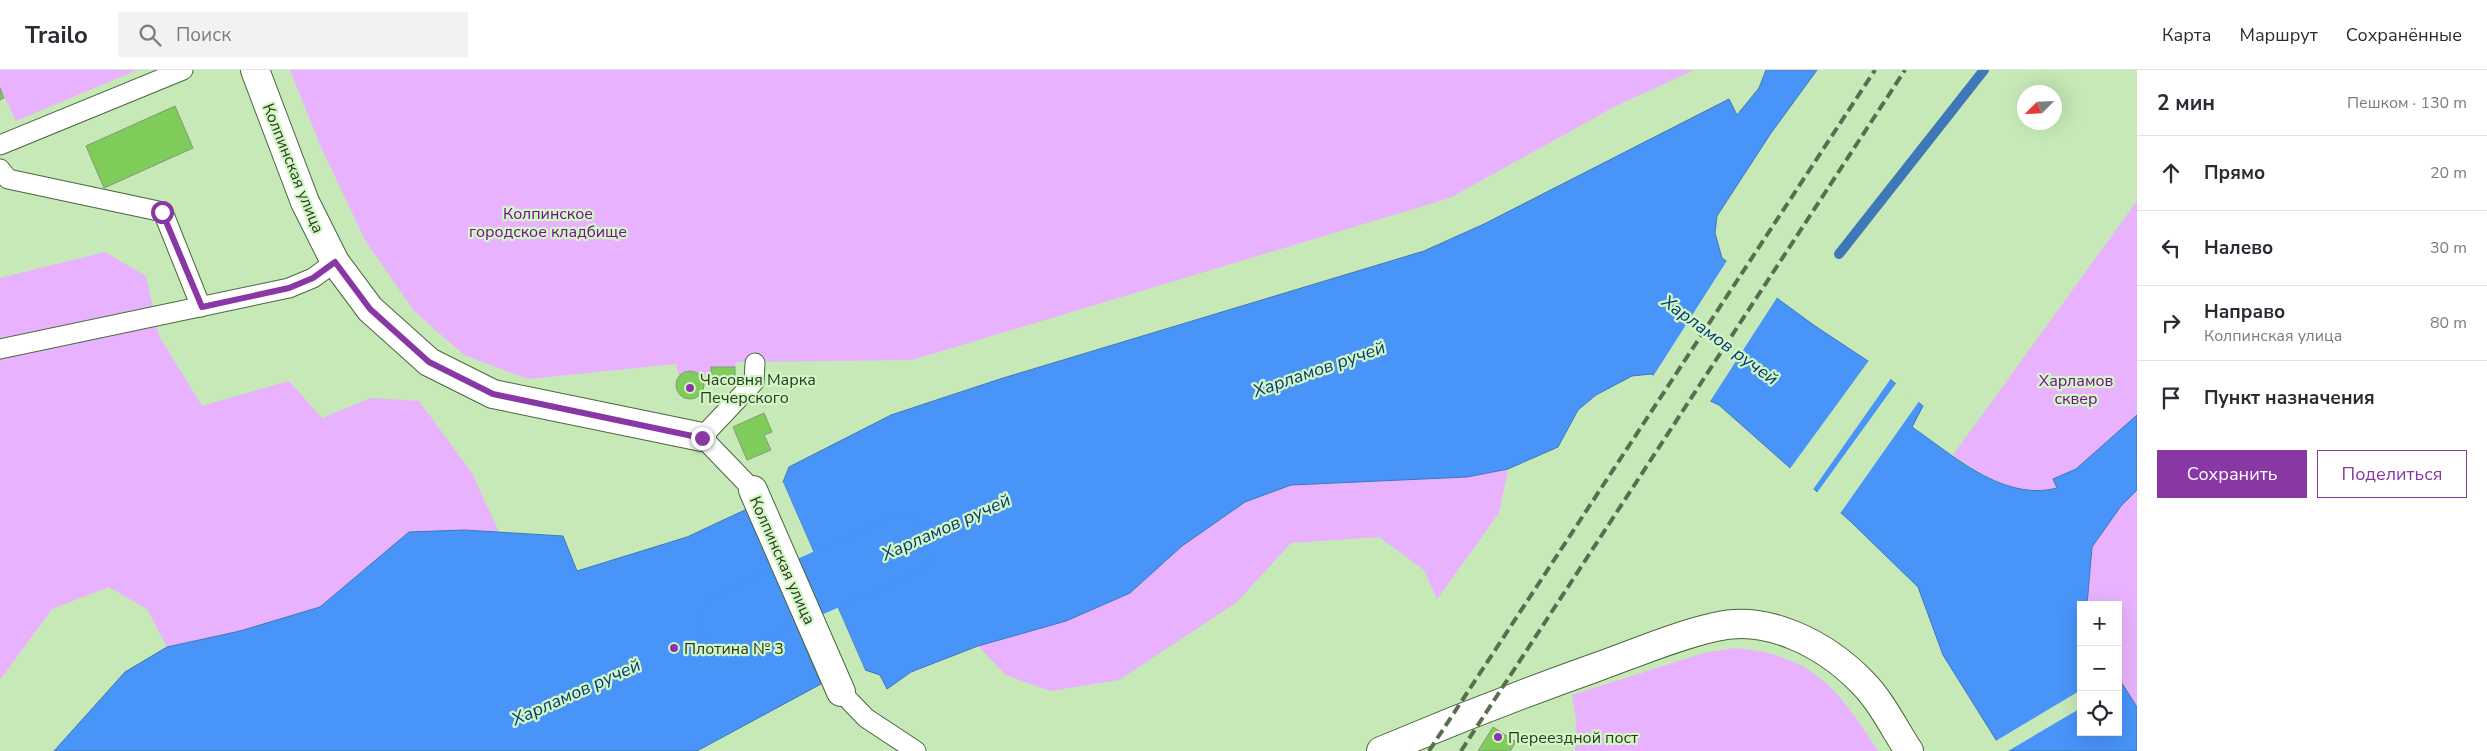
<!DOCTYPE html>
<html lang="ru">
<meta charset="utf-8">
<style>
:root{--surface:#fff;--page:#f2f2f3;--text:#2b2b33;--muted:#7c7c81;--line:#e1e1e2;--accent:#8a37a6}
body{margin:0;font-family:"Nunito Sans",sans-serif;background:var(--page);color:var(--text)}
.controls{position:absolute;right:15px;bottom:15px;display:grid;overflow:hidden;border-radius:0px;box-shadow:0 5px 20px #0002}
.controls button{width:45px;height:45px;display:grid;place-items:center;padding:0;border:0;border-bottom:1px solid var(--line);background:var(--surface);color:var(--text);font:25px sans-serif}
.compass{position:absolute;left:2017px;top:15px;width:45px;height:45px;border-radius:50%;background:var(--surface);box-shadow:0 5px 20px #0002;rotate:246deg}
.stop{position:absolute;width:15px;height:15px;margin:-11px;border:4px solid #8a37a6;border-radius:50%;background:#fff}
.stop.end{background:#8a37a6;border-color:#fff;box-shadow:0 1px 5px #0008}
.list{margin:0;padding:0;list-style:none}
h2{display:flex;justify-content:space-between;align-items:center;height:65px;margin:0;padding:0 20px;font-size:21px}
h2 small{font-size:16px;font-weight:400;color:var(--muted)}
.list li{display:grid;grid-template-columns:32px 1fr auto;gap:15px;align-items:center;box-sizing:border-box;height:75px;padding:0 20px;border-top:1px solid var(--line)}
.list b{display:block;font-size:19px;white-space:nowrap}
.list p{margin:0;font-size:16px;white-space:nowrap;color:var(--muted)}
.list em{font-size:16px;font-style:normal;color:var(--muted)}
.actions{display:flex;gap:10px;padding:15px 20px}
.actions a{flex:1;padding:11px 0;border:1px solid var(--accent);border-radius:0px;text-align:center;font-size:18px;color:var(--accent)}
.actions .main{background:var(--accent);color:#fff}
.icon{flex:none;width:28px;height:28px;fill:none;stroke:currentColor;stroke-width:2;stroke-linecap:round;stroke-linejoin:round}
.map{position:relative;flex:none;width:2137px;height:681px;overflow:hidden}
header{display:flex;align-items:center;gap:30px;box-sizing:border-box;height:70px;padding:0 25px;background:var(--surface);border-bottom:1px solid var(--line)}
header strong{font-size:24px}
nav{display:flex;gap:28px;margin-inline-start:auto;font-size:18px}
.search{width:350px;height:45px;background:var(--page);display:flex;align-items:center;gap:12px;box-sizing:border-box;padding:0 18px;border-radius:0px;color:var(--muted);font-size:19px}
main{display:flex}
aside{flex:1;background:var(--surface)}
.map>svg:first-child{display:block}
</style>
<header>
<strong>Trailo</strong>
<div class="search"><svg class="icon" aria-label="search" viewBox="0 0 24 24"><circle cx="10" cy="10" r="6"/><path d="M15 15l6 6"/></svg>Поиск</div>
<nav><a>Карта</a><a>Маршрут</a><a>Сохранённые</a></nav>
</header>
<main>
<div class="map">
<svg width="2137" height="681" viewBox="0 0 2137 681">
<rect width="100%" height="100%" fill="#c6e9b7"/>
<g fill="#e9b2fe">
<polygon points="0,0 137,0 16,51 0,18"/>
<polygon points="290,0 1694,0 1614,37 1450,128 912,290 736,292 735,297 711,297 711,312 704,311 698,303 688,301 679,305 676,294 528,309 464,285 414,241 365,170 321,77"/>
<path d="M2137,131V345L2076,399L2053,409L2057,418C2017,428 1985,407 1953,385Z"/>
<polygon points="105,182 146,206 159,266 202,336 289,311 322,348 371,328 419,331 472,403 499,462 464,460 409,462 320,537 240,561 167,577 147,539 109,517 52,539 0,610 0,208"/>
<polygon points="1508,399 1499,443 1437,529 1424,500 1379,467 1291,473 1237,532 1119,610 1050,621 1006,605 978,576 1130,523 1182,476 1245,432 1291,415 1467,407"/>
<polygon points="2137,420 2137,637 2118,607 2118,535 2087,535 2087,531 2092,477 2121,436"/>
<path d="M1734,578C1812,584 1839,619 1878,681H1575L1576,651L1572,625L1704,583Z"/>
</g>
<g fill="#4894f9" stroke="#3f78b9">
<path d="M1766,0H1817L1771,63L1717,146L1715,163L1722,188L1815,256L1868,291L1923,336L1912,357C1953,385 2003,432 2057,418L2053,409L2076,399L2137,345V420L2121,436L2092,477L2087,535H2081V662H2118V607L2137,637V681H2003L1943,585L1918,517L1850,451L1719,335L1651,304L1632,306L1596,325L1578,340L1558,377L1508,399L1467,407L1291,415L1245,432L1182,476L1130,523L1066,551L978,576L911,602L887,619L880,605L865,600L783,412L789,397L891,345L1000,309L1424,181L1484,154L1729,29L1737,45L1759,18Z"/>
<polygon points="747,439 821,614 697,681 54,681 125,602 167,577 240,561 320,537 409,462 464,460 563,466 577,501 687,467"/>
</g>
<g fill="#c6e9b7">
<polygon points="1728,189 1778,226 1709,333 1652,308"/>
<polygon points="1870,289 1892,307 1812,421 1789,400"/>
<polygon points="1897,312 1920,330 1839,445 1816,424"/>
<polygon points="783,412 865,600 862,601 781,413"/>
<polygon points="2081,620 2081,638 2008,681 2000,681 1994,672"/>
</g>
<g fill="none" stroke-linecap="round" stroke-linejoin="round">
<polyline stroke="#3f78b9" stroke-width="10" points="1839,184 1984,0"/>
<polyline stroke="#4894f9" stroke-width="61" points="732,551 902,476"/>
</g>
<g fill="#80cc5a" stroke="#7d9d6e">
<polygon points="0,18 4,28 0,30"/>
<polygon points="175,36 193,78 104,118 86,76"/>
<rect x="711" y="297" width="24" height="15"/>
<circle cx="690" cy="315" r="14"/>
<polygon points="764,343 772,362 764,365 771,380 747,390 733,357"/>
<polygon points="1493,657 1516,672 1510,681 1478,681"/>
</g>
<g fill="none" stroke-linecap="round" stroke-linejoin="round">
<defs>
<g id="lane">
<polyline points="0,75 183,0"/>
<polyline points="0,99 8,109 163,142 201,237"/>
<polyline points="0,279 289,218 313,208 335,192"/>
<polyline points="753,420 702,367 754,312 755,293"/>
<polyline points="841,622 866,648 916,681"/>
</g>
<g id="street">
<polyline points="255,0 305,132 335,192 370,239 429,292 493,324 702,367"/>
<polyline points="753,420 841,622"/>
</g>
<path id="secondary" d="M1381,681C1452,651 1524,623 1597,597C1636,583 1675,566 1715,557C1768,544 1826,575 1862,612C1881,631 1894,658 1909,681"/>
</defs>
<use href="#lane" stroke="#49673b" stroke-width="21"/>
<use href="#street" stroke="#49673b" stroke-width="30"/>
<use href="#secondary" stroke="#49673b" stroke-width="30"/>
<use href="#lane" stroke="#fff" stroke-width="19"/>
<use href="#street" stroke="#fff" stroke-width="28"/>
<use href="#secondary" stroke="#fff" stroke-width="28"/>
<g stroke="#596e51" stroke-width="4" stroke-dasharray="10 5" stroke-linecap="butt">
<polyline points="1429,681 1875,0"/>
<polyline points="1461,681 1905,0"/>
</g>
</g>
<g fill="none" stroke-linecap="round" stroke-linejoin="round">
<polyline stroke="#8a37a6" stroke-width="6" points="162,142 202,237 289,218 313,208 335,192 370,239 429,292 493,324 702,368"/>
</g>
<g fill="#8a37a6" stroke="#d3f7c4" stroke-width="2">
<circle cx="690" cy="318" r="5"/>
<circle cx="674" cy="578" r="5"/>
<circle cx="1498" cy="667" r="5"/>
</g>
<g text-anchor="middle" stroke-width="4.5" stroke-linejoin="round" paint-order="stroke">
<g font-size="16" fill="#2a3824" stroke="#d3f7c4">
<text transform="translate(294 98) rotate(68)" y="6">Колпинская улица</text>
<text transform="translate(783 490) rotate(66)" y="6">Колпинская улица</text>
</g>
<g font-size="16" fill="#750b92" stroke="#d3f7c4">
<text x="548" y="149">Колпинское<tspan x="548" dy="18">городское кладбище</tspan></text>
<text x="2076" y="316">Харламов<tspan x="2076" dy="18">сквер</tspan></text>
</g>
<g font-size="16" fill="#2a3824" stroke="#d3f7c4" text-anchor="start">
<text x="700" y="315">Часовня Марка<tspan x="700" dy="18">Печерского</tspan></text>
<text x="684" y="584">Плотина № 3</text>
<text x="1508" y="673">Переездной пост</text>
</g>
<g font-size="18" font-style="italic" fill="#053a79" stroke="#d3f7c4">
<text transform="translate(1720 270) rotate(36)" y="6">Харламов ручей</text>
<text transform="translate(1319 299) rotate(-19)" y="6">Харламов ручей</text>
<text transform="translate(946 457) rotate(-24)" y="6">Харламов ручей</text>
<text transform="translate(576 622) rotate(-24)" y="6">Харламов ручей</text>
</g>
</g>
</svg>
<div class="controls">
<button>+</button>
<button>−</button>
<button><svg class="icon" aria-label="locate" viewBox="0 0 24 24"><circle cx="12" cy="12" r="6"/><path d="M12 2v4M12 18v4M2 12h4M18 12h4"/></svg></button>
</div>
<svg class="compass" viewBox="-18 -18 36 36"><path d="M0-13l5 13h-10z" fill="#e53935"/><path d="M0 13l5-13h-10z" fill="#7c7c81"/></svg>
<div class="stop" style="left:162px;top:142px"></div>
<div class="stop end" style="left:702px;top:368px"></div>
</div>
<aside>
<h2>2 мин<small>Пешком · 130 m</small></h2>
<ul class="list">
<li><svg class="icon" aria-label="ahead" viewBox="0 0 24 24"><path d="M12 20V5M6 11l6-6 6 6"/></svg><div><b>Прямо</b></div><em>20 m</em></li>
<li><svg class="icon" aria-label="left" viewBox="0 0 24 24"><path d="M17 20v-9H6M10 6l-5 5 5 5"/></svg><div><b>Налево</b></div><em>30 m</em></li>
<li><svg class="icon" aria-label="right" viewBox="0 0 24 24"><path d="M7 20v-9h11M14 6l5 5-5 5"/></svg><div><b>Направо</b><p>Колпинская улица</p></div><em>80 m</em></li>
<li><svg class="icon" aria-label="arrive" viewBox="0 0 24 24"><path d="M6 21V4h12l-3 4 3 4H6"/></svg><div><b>Пункт назначения</b></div></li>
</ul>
<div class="actions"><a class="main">Сохранить</a><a>Поделиться</a></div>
</aside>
</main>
